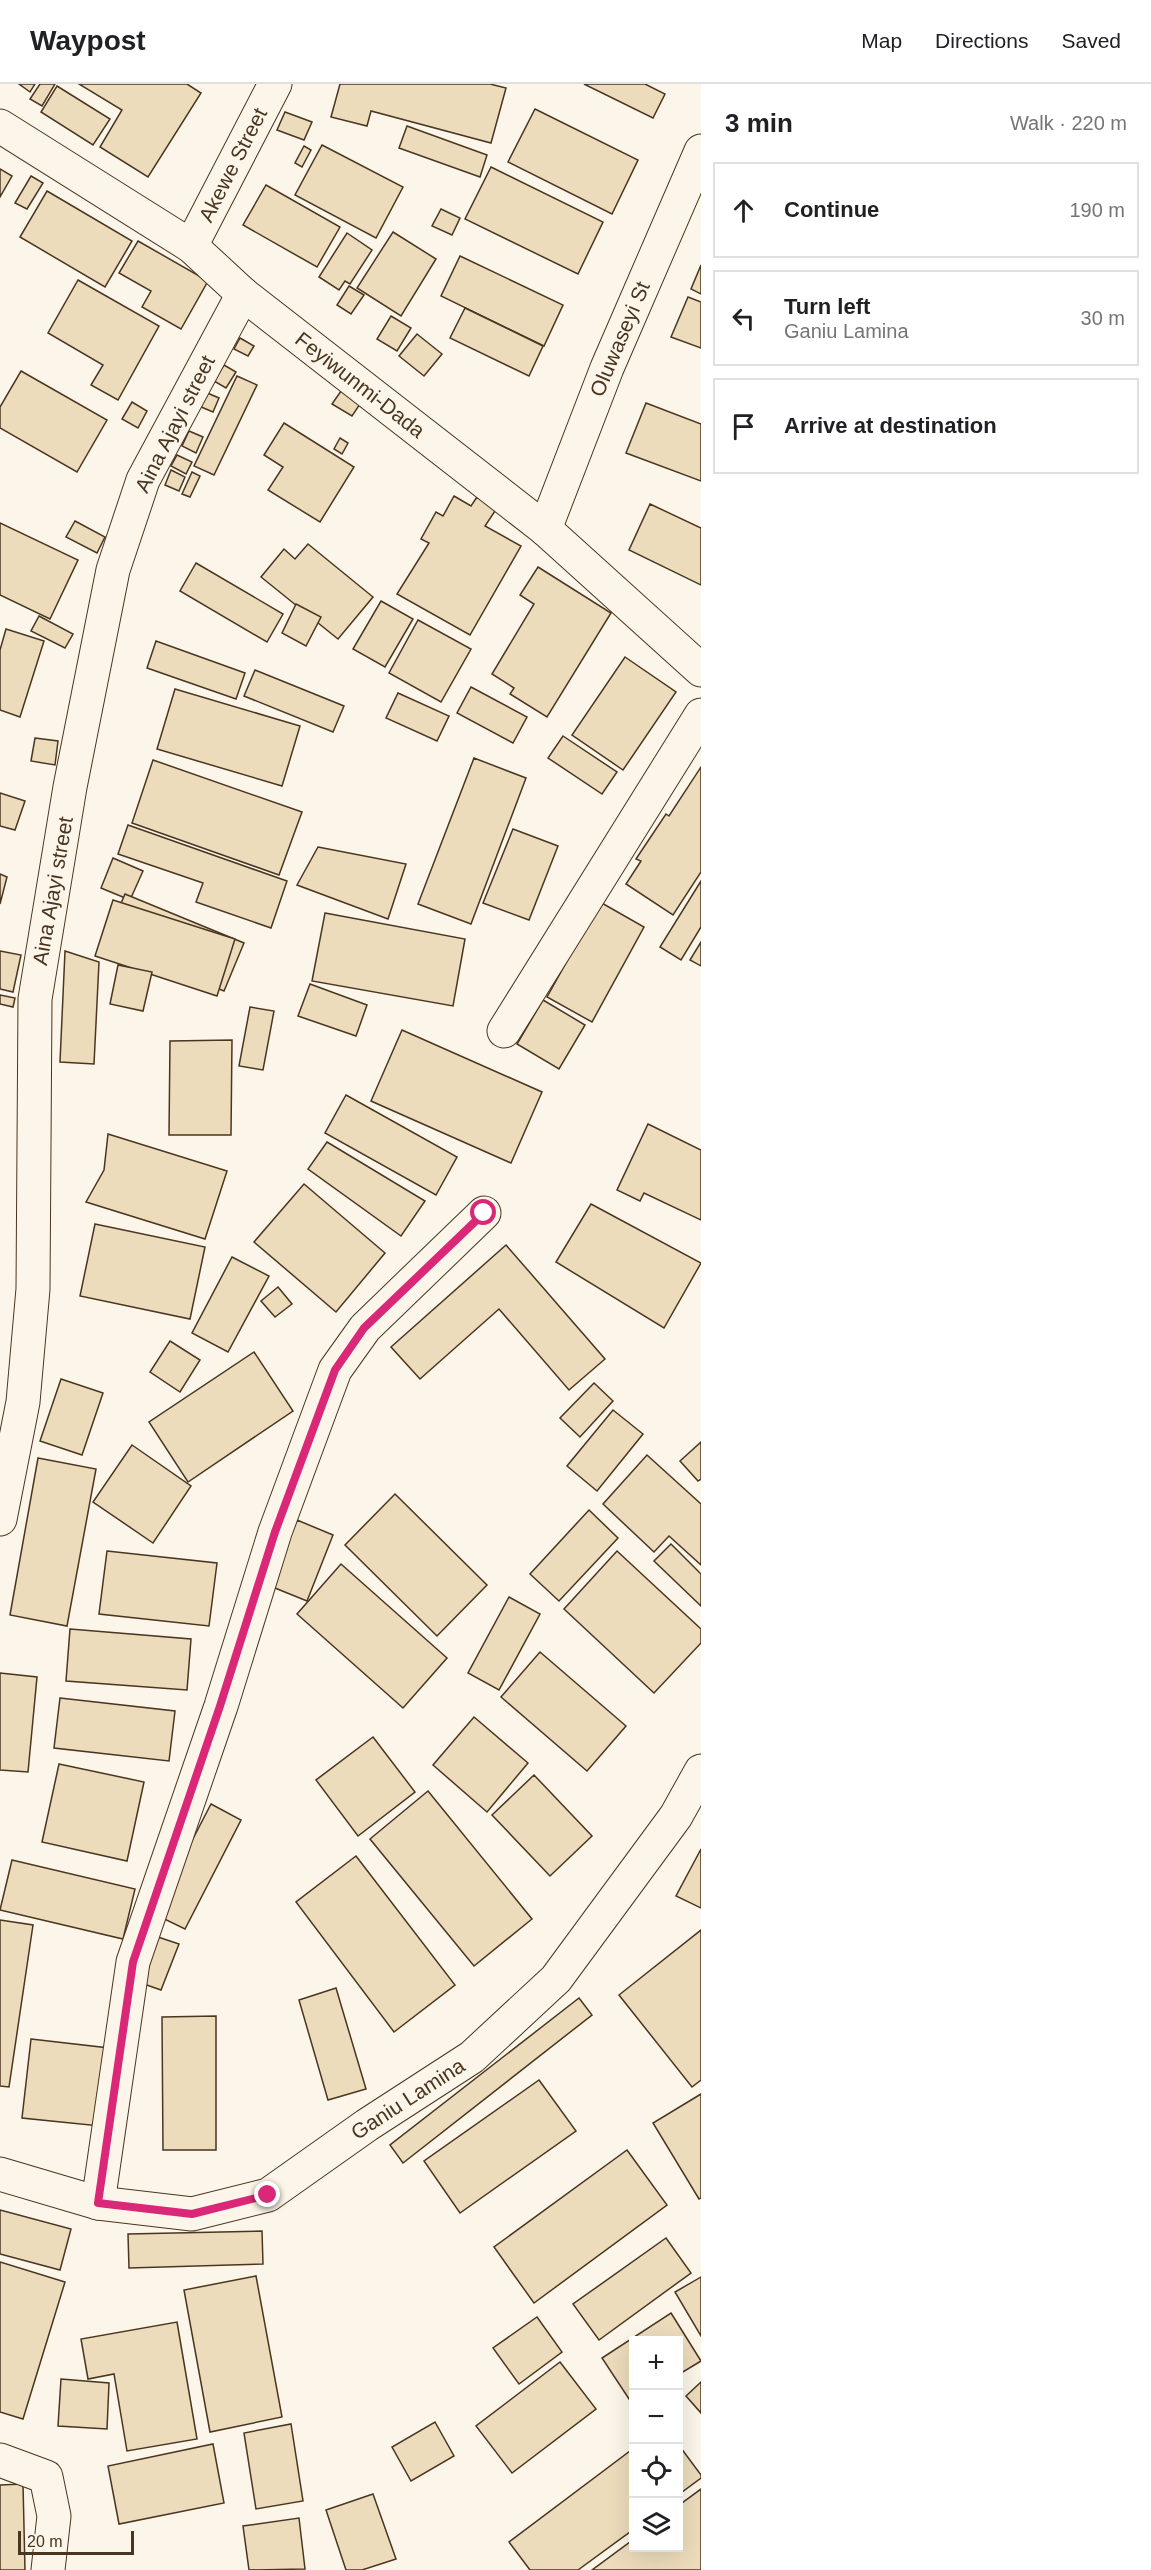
<!DOCTYPE html>
<meta charset="utf-8">
<style>
:root{--surface:#fff;--page:#f6f6f6;--text:#202124;--muted:#757577;--line:#e0e0e0}
body{margin:0;font-family:Arial,sans-serif;background:var(--page);color:var(--text)}
.controls{position:absolute;right:18px;bottom:18px;display:grid;overflow:hidden;border-radius:0px;box-shadow:0 6px 24px #0002}
.controls button{width:54px;height:54px;display:grid;place-items:center;padding:0;border:0;border-bottom:2px solid var(--line);background:var(--surface);color:var(--text);font:30px sans-serif}
.scale{position:absolute;left:18px;bottom:15px;width:116px;box-sizing:border-box;padding-left:6px;border:3px solid #4a3520;border-top:0;font-size:16px;line-height:21px;white-space:nowrap;color:#4a3520;-webkit-text-stroke:4px #fbf6e9;paint-order:stroke}
.stop{position:absolute;width:18px;height:18px;margin:-14px;border:4px solid #db2777;border-radius:50%;background:#fff}
.stop.end{background:#db2777;border-color:#fff;box-shadow:0 2px 6px #0008}
.list{margin:0;padding:0;list-style:none}
h2{display:flex;justify-content:space-between;align-items:center;height:78px;margin:0;padding:0 24px;font-size:26px}
h2 small{font-size:20px;font-weight:400;color:var(--muted)}
.list li{display:grid;grid-template-columns:39px 1fr auto;gap:18px;align-items:center;box-sizing:border-box;height:96px;margin:0 12px 12px;padding:0 12px;border:2px solid var(--line);border-radius:0px}
.list b{display:block;font-size:22px;white-space:nowrap}
.list p{margin:0;font-size:20px;white-space:nowrap;color:var(--muted)}
.list em{font-size:20px;font-style:normal;color:var(--muted)}
.icon{flex:none;width:33px;height:33px;fill:none;stroke:currentColor;stroke-width:2;stroke-linecap:round;stroke-linejoin:round}
.map{position:relative;flex:none;width:701px;height:2486px;overflow:hidden}
header{display:flex;align-items:center;gap:36px;box-sizing:border-box;height:84px;padding:0 30px;background:var(--surface);border-bottom:2px solid var(--line)}
header strong{font-size:28px}
nav{display:flex;gap:33px;margin-inline-start:auto;font-size:21px}
main{display:flex}
aside{flex:1;background:var(--surface)}
.map>svg:first-child{display:block}
</style>
<header>
<strong>Waypost</strong>
<nav><a>Map</a><a>Directions</a><a>Saved</a></nav>
</header>
<main>
<div class="map">
<svg width="701" height="2486" viewBox="0 0 701 2486">
<rect width="100%" height="100%" fill="#fbf6e9"/>
<g fill="#ecdcbc" stroke="#4a3520" stroke-width="1.5">
<polygon points="19,0 35,0 30,8"/>
<polygon points="40,0 55,0 42,22 30,15"/>
<polygon points="79,0 187,0 201,9 148,93 100,63 122,26"/>
<polygon points="340,0 490,0 506,4 491,59 371,27 367,42 331,33"/>
<polygon points="584,0 645,0 665,10 653,34"/>
<polygon points="57,2 110,35 93,61 41,28"/>
<polygon points="535,25 638,76 612,130 508,78"/>
<polygon points="285,28 312,38 304,56 277,46"/>
<polygon points="407,42 487,71 480,93 399,64"/>
<polygon points="322,61 403,103 376,154 295,111"/>
<polygon points="304,62 311,66 302,83 295,79"/>
<polygon points="491,83 603,138 578,190 465,135"/>
<polygon points="0,85 12,92 0,113"/>
<polygon points="31,92 43,99 27,125 15,119"/>
<polygon points="266,101 340,143 317,183 243,141"/>
<polygon points="47,107 132,157 105,203 20,153"/>
<polygon points="441,125 460,134 452,151 432,142"/>
<polygon points="393,148 436,175 401,232 357,204"/>
<polygon points="347,149 372,166 350,200 345,197 339,206 319,193"/>
<polygon points="138,157 208,197 181,245 142,223 151,207 119,189"/>
<polygon points="460,172 563,221 544,262 441,212"/>
<polygon points="701,181 701,210 691,205"/>
<polygon points="78,196 159,242 118,316 91,301 103,281 48,249"/>
<polygon points="349,202 364,211 351,230 337,221"/>
<polygon points="688,213 701,218 701,264 671,253"/>
<polygon points="465,224 543,262 529,292 450,254"/>
<polygon points="391,232 411,244 397,267 377,255"/>
<polygon points="417,250 442,270 424,292 399,272"/>
<polygon points="240,254 254,262 248,272 234,265"/>
<polygon points="224,281 236,288 226,304 214,297"/>
<polygon points="21,287 107,336 77,388 0,344 0,323"/>
<polygon points="237,292 257,301 214,391 194,382"/>
<polygon points="341,307 360,320 352,332 332,320"/>
<polygon points="205,308 219,314 213,328 199,322"/>
<polygon points="132,318 147,327 138,344 122,335"/>
<polygon points="646,319 701,340 701,397 626,369"/>
<polygon points="284,339 354,383 320,438 268,406 283,383 264,371"/>
<polygon points="189,347 203,353 196,369 182,362"/>
<polygon points="340,354 348,359 342,370 334,365"/>
<polygon points="177,371 192,378 186,390 171,382"/>
<polygon points="171,386 185,393 179,407 165,401"/>
<polygon points="192,388 200,392 190,413 182,410"/>
<polygon points="454,412 471,422 477,413 497,424 485,442 521,462 470,551 397,510 429,459 421,455 436,428 443,432"/>
<polygon points="650,420 701,444 701,501 629,466"/>
<polygon points="75,437 105,453 97,469 66,453"/>
<polygon points="0,439 78,476 50,535 0,511"/>
<polygon points="308,460 373,513 338,555 261,493 284,465 295,475"/>
<polygon points="196,479 283,530 267,558 180,507"/>
<polygon points="538,483 611,529 547,633 510,610 514,604 492,590 534,520 520,511"/>
<polygon points="381,517 413,535 385,583 353,565"/>
<polygon points="296,520 321,533 306,562 282,549"/>
<polygon points="39,532 73,550 65,564 31,547"/>
<polygon points="418,536 471,565 441,618 389,589"/>
<polygon points="6,545 44,557 20,633 0,626 0,566"/>
<polygon points="156,557 245,589 236,615 147,584"/>
<polygon points="625,573 676,608 623,686 572,651"/>
<polygon points="255,586 344,622 333,648 244,612"/>
<polygon points="471,603 527,633 513,659 457,629"/>
<polygon points="175,605 300,642 282,702 157,665"/>
<polygon points="398,609 449,632 437,657 386,634"/>
<polygon points="563,652 617,688 602,710 548,674"/>
<polygon points="35,654 58,657 55,681 31,677"/>
<polygon points="474,674 526,694 471,840 418,820"/>
<polygon points="153,676 302,728 279,791 132,739"/>
<polygon points="701,683 701,788 673,831 626,800 641,777 636,775 666,730 669,732"/>
<polygon points="0,709 25,717 15,746 0,742"/>
<polygon points="128,741 287,797 271,844 196,818 203,799 118,770"/>
<polygon points="513,745 558,762 529,836 483,819"/>
<polygon points="318,763 406,780 388,835 297,801"/>
<polygon points="113,774 143,787 130,816 101,804"/>
<polygon points="0,790 7,793 0,820"/>
<polygon points="701,797 701,843 681,876 660,863"/>
<polygon points="125,810 244,859 224,907 104,859"/>
<polygon points="113,816 235,855 217,912 95,872"/>
<polygon points="600,818 644,843 592,938 547,913"/>
<polygon points="325,829 465,855 453,922 312,897"/>
<polygon points="701,858 701,882 690,876"/>
<polygon points="0,867 21,871 13,908 0,905"/>
<polygon points="65,867 99,878 94,980 60,978"/>
<polygon points="118,881 152,888 143,927 110,920"/>
<polygon points="310,900 367,921 356,952 298,932"/>
<polygon points="0,911 15,914 13,923 0,920"/>
<polygon points="543,916 585,941 559,985 517,960"/>
<polygon points="250,923 274,927 263,986 239,982"/>
<polygon points="402,946 542,1008 511,1079 371,1017"/>
<polygon points="232,956 231,1051 169,1051 170,957"/>
<polygon points="346,1011 457,1073 436,1111 325,1049"/>
<polygon points="648,1040 701,1066 701,1136 644,1109 640,1117 617,1106"/>
<polygon points="108,1050 227,1087 205,1155 86,1118 104,1086"/>
<polygon points="327,1058 425,1117 401,1152 308,1085"/>
<polygon points="304,1100 385,1169 336,1228 254,1158"/>
<polygon points="591,1120 701,1179 664,1244 556,1178"/>
<polygon points="95,1140 205,1163 190,1235 80,1212"/>
<polygon points="506,1161 605,1275 569,1306 499,1225 420,1295 391,1263"/>
<polygon points="232,1173 269,1192 228,1268 192,1249"/>
<polygon points="278,1203 292,1220 275,1233 261,1217"/>
<polygon points="170,1257 200,1276 180,1308 150,1288"/>
<polygon points="254,1268 293,1327 188,1398 149,1338"/>
<polygon points="61,1295 103,1309 82,1371 40,1357"/>
<polygon points="594,1299 613,1317 580,1353 560,1334"/>
<polygon points="613,1326 643,1350 597,1407 567,1382"/>
<polygon points="701,1358 701,1395 698,1397 680,1377"/>
<polygon points="132,1361 191,1402 153,1459 93,1418"/>
<polygon points="647,1371 701,1420 701,1481 669,1452 654,1468 603,1420"/>
<polygon points="38,1374 96,1385 67,1542 10,1531"/>
<polygon points="395,1410 487,1501 437,1552 345,1461"/>
<polygon points="589,1426 618,1454 559,1517 530,1490"/>
<polygon points="297,1436 333,1451 307,1517 270,1502"/>
<polygon points="671,1460 701,1490 701,1522 654,1477"/>
<polygon points="107,1467 217,1479 209,1542 99,1530"/>
<polygon points="617,1467 701,1545 701,1559 654,1609 564,1525"/>
<polygon points="341,1480 447,1574 403,1624 297,1530"/>
<polygon points="509,1513 540,1530 499,1606 468,1589"/>
<polygon points="70,1545 191,1555 187,1606 66,1597"/>
<polygon points="540,1568 626,1642 587,1687 501,1613"/>
<polygon points="0,1589 37,1593 28,1688 0,1686"/>
<polygon points="60,1614 175,1627 169,1677 54,1664"/>
<polygon points="474,1633 528,1679 487,1728 433,1681"/>
<polygon points="373,1653 415,1708 358,1752 316,1696"/>
<polygon points="59,1680 144,1698 127,1777 42,1758"/>
<polygon points="534,1691 592,1752 550,1792 492,1731"/>
<polygon points="428,1707 532,1835 474,1882 370,1755"/>
<polygon points="211,1720 241,1736 185,1845 154,1830"/>
<polygon points="701,1765 701,1824 676,1812"/>
<polygon points="356,1772 455,1901 394,1948 296,1818"/>
<polygon points="12,1776 135,1805 123,1855 0,1826"/>
<polygon points="0,1836 33,1841 9,2003 0,2002"/>
<polygon points="701,1846 701,1996 692,2003 619,1911"/>
<polygon points="158,1853 179,1860 161,1906 141,1899"/>
<polygon points="336,1904 366,2005 328,2016 299,1916"/>
<polygon points="579,1914 592,1931 403,2079 390,2061"/>
<polygon points="216,1932 216,2066 163,2066 162,1933"/>
<polygon points="31,1955 109,1964 100,2042 22,2034"/>
<polygon points="539,1996 576,2047 460,2129 424,2077"/>
<polygon points="701,2010 701,2114 699,2115 653,2039"/>
<polygon points="627,2066 667,2121 534,2219 494,2163"/>
<polygon points="0,2126 71,2145 60,2186 0,2170"/>
<polygon points="262,2147 263,2180 129,2184 128,2150"/>
<polygon points="666,2154 691,2189 599,2256 573,2220"/>
<polygon points="0,2178 65,2198 23,2335 0,2328"/>
<polygon points="256,2192 282,2333 210,2348 184,2206"/>
<polygon points="701,2193 701,2252 675,2208"/>
<polygon points="671,2229 701,2277 678,2291 678,2256 634,2256 633,2321 602,2274"/>
<polygon points="537,2233 562,2268 519,2300 493,2264"/>
<polygon points="177,2238 197,2355 127,2367 114,2290 88,2295 81,2255"/>
<polygon points="560,2278 596,2325 512,2389 476,2342"/>
<polygon points="61,2295 109,2299 107,2345 58,2342"/>
<polygon points="701,2298 701,2329 686,2312"/>
<polygon points="435,2338 454,2372 411,2397 392,2363"/>
<polygon points="291,2340 303,2417 256,2425 244,2349"/>
<polygon points="213,2360 224,2419 119,2440 108,2382"/>
<polygon points="678,2360 701,2391 701,2394 678,2411"/>
<polygon points="634,2364 634,2445 578,2486 530,2486 509,2458"/>
<polygon points="23,2400 25,2486 0,2486 0,2401"/>
<polygon points="701,2405 701,2486 592,2486 634,2455 634,2464 678,2464 678,2422"/>
<polygon points="373,2410 396,2475 362,2486 346,2486 326,2426"/>
<polygon points="299,2434 305,2485 249,2486 243,2442"/>
</g>
<g fill="none" stroke-linecap="round" stroke-linejoin="round">
<defs>
<g id="minor">
<polyline points="0,42 191,162 243,210 545,445 701,586"/>
<polyline points="191,162 275,0"/>
<polyline points="545,445 607,284 701,67"/>
<polyline points="504,947 701,631"/>
<polyline points="0,1435 23,1318 33,1205 35,915 70,703 113,486 143,396 243,210"/>
<polyline points="0,2090 98,2119 192,2130 268,2111 367,2041 472,1973 556,1895 676,1732 701,1687"/>
<polyline points="98,2119 133,1878 221,1622 275,1448 335,1286 365,1244 484,1129"/>
<polyline points="0,2376 46,2393 54,2432 48,2486"/>
</g>
</defs>
<use href="#minor" stroke="#4a3520" stroke-width="35"/>
<use href="#minor" stroke="#fbf6e9" stroke-width="33"/>
</g>
<g fill="none" stroke-linecap="round" stroke-linejoin="round">
<polyline stroke="#db2777" stroke-width="8" points="268,2111 192,2130 98,2119 133,1878 220,1622 275,1448 335,1286 364,1244 484,1129"/>
</g>
<g text-anchor="middle" stroke-width="4.5" stroke-linejoin="round" paint-order="stroke">
<g font-size="21" fill="#4a3520" stroke="#fbf6e9">
<text transform="translate(233 81) rotate(-63)" y="7">Akewe Street</text>
<text transform="translate(620 255) rotate(-67)" y="7">Oluwaseyi St</text>
<text transform="translate(360 301) rotate(38)" y="7">Feyiwunmi-Dada</text>
<text transform="translate(175 340) rotate(-63)" y="7">Aina Ajayi street</text>
<text transform="translate(53 807) rotate(-80)" y="7">Aina Ajayi street</text>
<text transform="translate(408 2015) rotate(-33)" y="7">Ganiu Lamina</text>
</g>
</g>
</svg>
<div class="controls">
<button>+</button>
<button>−</button>
<button><svg class="icon" aria-label="locate" viewBox="0 0 24 24"><circle cx="12" cy="12" r="6"/><path d="M12 2v4M12 18v4M2 12h4M18 12h4"/></svg></button>
<button><svg class="icon" aria-label="layers" viewBox="0 0 24 24"><path d="M12 4l9 5-9 5-9-5zM3 14l9 5 9-5"/></svg></button>
</div>
<div class="scale">20 m</div>
<div class="stop" style="left:484px;top:1129px"></div>
<div class="stop end" style="left:268px;top:2111px"></div>
</div>
<aside>
<h2>3 min<small>Walk · 220 m</small></h2>
<ul class="list">
<li><svg class="icon" aria-label="ahead" viewBox="0 0 24 24"><path d="M12 20V5M6 11l6-6 6 6"/></svg><div><b>Continue</b></div><em>190 m</em></li>
<li><svg class="icon" aria-label="left" viewBox="0 0 24 24"><path d="M17 20v-9H6M10 6l-5 5 5 5"/></svg><div><b>Turn left</b><p>Ganiu Lamina</p></div><em>30 m</em></li>
<li><svg class="icon" aria-label="arrive" viewBox="0 0 24 24"><path d="M6 21V4h12l-3 4 3 4H6"/></svg><div><b>Arrive at destination</b></div></li>
</ul>
</aside>
</main>
